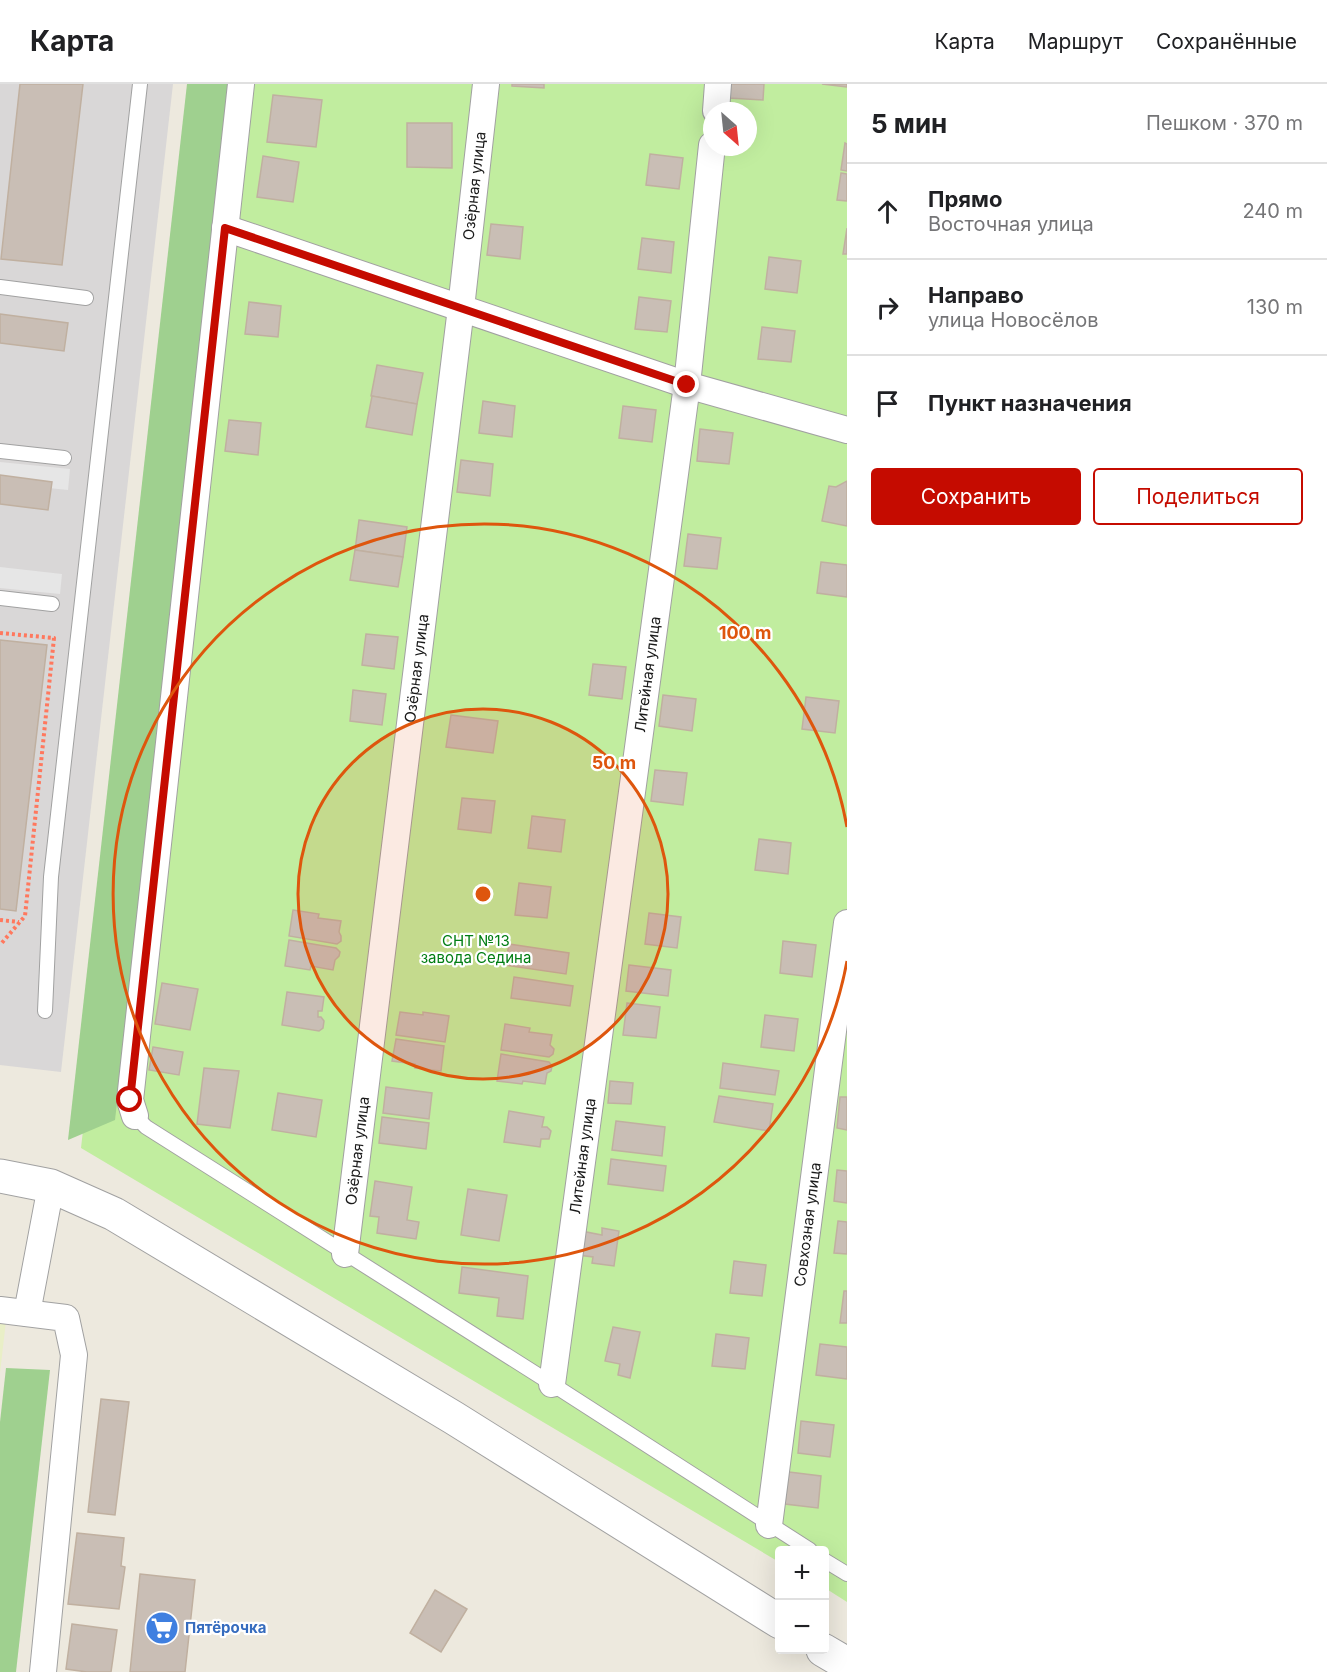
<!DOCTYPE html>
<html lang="ru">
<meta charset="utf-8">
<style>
:root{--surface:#fff;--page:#f2f2f2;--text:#202124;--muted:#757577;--line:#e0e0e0;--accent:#c50b00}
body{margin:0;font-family:Inter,sans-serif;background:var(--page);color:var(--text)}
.controls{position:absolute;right:18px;bottom:18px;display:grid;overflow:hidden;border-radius:6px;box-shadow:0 6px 24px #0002}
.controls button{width:54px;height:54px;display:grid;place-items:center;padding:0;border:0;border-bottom:2px solid var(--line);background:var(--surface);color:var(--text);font:30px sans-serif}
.compass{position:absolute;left:703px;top:18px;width:54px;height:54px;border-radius:50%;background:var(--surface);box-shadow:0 6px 24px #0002;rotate:153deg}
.stop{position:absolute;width:18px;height:18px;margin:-14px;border:4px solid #c50b00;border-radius:50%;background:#fff}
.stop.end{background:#c50b00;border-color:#fff;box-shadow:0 2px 6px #0008}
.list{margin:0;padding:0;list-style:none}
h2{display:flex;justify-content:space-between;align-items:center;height:78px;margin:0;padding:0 24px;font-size:26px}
h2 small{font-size:20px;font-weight:400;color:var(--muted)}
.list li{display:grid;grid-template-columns:39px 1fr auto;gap:18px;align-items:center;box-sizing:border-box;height:96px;padding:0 24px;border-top:2px solid var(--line)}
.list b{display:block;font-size:22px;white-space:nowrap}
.list p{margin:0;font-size:20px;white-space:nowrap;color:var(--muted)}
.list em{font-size:20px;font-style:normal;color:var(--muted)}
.actions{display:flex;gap:12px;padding:18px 24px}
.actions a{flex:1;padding:14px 0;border:2px solid var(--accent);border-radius:6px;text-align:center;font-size:21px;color:var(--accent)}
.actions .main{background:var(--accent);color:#fff}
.icon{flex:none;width:33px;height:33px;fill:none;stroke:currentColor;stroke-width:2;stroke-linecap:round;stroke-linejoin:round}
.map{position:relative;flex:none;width:847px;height:1588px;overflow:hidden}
header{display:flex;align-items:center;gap:36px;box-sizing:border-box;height:84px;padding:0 30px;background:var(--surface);border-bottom:2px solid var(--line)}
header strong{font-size:28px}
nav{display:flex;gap:33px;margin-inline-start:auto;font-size:21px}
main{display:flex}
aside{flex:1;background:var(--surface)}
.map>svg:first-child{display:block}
</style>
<header>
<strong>Карта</strong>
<nav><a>Карта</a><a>Маршрут</a><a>Сохранённые</a></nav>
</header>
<main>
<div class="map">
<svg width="847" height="1588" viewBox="0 0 847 1588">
<rect width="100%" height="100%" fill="#ede9de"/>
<polygon fill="#d9d7d7" points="0,0 173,0 61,988 0,981"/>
<polygon fill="#e9efc7" points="0,1236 6,1237 0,1289"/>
<path fill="#c1ed9f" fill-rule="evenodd" d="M200,0H847V1518L825,1504L824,1466H780L779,1478L81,1064ZM712,27H748V63H712Z"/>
<g fill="#9fd08f">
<polygon points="187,0 236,0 115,1036 68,1056"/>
<polygon points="6,1284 50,1286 16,1588 0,1588 0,1338"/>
</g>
<g fill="#e6e6e6">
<polygon points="0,378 70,385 68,406 0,399"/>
<polygon points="0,483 62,490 60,510 0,504"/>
</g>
<g fill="#c9beb5" stroke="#c0b0a0" stroke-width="1.5">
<polygon points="20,0 83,0 62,181 1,175"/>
<polygon points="512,0 544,0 544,4 512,2"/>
<polygon points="728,0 764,0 763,16 728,14"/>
<polygon points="822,0 847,0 847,3"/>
<polygon points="273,11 322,16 316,63 267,58"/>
<polygon points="407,39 452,39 452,84 407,83"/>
<polygon points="845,59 847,60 847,87 841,86"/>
<polygon points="650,70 683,74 679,105 646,101"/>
<polygon points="263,72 299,78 293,118 257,113"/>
<polygon points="841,89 847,90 847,117 837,116"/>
<polygon points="491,140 523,143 520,175 487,171"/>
<polygon points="847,144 847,170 843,170"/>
<polygon points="642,154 674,158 671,189 638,185"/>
<polygon points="769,173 801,177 797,209 765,205"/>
<polygon points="639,213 671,217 667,248 635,245"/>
<polygon points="249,218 281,222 278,253 245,250"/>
<polygon points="0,230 68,239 64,267 0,259"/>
<polygon points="762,243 795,247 791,278 758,275"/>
<polygon points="377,281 423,289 417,320 371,312"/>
<polygon points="372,312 417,320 412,351 366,343"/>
<polygon points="483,317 515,322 512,353 479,349"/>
<polygon points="623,322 656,326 652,358 619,354"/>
<polygon points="229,336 261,339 258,371 225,367"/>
<polygon points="700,345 733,349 729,380 697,377"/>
<polygon points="461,376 493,380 490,412 457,408"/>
<polygon points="0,391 52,398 48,426 0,420"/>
<polygon points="847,397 847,442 822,437 829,402 836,403"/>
<polygon points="359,436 407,443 403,473 355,466"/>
<polygon points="688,450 721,454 717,485 684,482"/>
<polygon points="355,466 403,473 398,503 350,496"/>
<polygon points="821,478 847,481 847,513 817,509"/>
<polygon points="366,550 398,553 394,585 362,581"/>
<polygon points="0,556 47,561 16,827 0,825"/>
<polygon points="593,580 626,583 622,615 589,611"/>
<polygon points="353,606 386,610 382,641 350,637"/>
<polygon points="663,611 696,615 692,647 659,642"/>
<polygon points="806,613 839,617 835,649 802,645"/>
<polygon points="451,631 498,637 493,669 446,663"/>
<polygon points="655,686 687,689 683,721 651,717"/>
<polygon points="462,714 495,717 491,749 458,745"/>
<polygon points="532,732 565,736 561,768 528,764"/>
<polygon points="759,755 791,759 788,790 755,786"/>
<polygon points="519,799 551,803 547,834 515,831"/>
<polygon points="293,826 319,830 318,834 341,837 339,848 341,852 341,857 337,860 289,852"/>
<polygon points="649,829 681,833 677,864 645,860"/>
<polygon points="289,856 336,864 340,868 339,872 335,876 333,886 311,882 310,886 285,882"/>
<polygon points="783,857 816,861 812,893 780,889"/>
<polygon points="509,860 569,869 566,890 505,881"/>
<polygon points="629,881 671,886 668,912 626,907"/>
<polygon points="514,893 573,902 570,922 511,914"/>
<polygon points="162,899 198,905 190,946 155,940"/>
<polygon points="287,908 324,913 322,927 318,927 318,933 321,933 324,937 323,944 319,947 282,941"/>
<polygon points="627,919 660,923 656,954 623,951"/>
<polygon points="400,928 423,931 423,928 449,932 445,958 396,951"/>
<polygon points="765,931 798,935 794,967 761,963"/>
<polygon points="505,940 530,944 529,948 552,951 550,961 554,965 553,970 549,973 501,966"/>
<polygon points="396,955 444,962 441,987 415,984 415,980 392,977"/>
<polygon points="153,963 183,968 179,991 149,986"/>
<polygon points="501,970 549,978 552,982 551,987 547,989 545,1000 523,997 522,1000 497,997"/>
<polygon points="723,979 779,987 775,1011 720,1004"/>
<polygon points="204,984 239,987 230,1044 197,1040"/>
<polygon points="610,997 633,999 631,1020 608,1019"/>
<polygon points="386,1003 432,1009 429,1035 383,1029"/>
<polygon points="278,1009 322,1016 316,1053 272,1046"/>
<polygon points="719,1012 773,1020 769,1047 714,1038"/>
<polygon points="840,1013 847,1013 847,1046 837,1044"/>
<polygon points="509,1027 544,1033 542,1043 547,1043 551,1047 549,1055 541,1055 540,1063 504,1058"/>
<polygon points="382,1033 429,1039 426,1065 379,1059"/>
<polygon points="616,1037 665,1043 662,1072 612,1066"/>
<polygon points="611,1075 666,1082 663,1107 608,1100"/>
<polygon points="837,1086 847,1087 847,1119 834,1117"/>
<polygon points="375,1097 412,1103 407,1136 419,1138 416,1155 377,1149 379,1133 370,1132"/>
<polygon points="468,1105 507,1111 499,1157 461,1151"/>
<polygon points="838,1137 847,1138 847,1170 834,1169"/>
<polygon points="602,1144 619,1147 614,1182 592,1179 593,1173 578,1171 581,1147 602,1151"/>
<polygon points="734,1177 766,1181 762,1212 730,1209"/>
<polygon points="462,1183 528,1192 523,1235 497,1232 499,1214 459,1209"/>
<polygon points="844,1207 847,1207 847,1239 840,1239"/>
<polygon points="613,1243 640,1248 630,1294 618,1291 620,1280 605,1277"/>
<polygon points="716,1250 749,1254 745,1285 712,1282"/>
<polygon points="820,1260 847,1263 847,1295 816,1291"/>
<polygon points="101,1315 129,1318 115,1431 88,1428"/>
<polygon points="801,1337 834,1341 830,1373 798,1369"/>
<polygon points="789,1388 821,1392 818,1424 785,1420"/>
<polygon points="77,1449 124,1454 121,1482 125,1483 119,1525 68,1520"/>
<polygon points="140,1490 195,1496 185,1588 130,1588"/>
<polygon points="435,1506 467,1525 441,1568 410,1549"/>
<polygon points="72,1540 117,1546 111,1588 87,1588 66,1585"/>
</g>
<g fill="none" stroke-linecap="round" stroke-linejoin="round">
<defs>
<g id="service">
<polyline points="0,203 86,214"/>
<polyline points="0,367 64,374"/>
<polyline points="0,514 52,520"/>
<polyline points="45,927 51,793 140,0"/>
<polyline points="135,1032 146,1043 552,1300 810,1466"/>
<polyline points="824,1476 847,1490"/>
</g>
<g id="minor">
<polyline points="716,27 718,0"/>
<polyline points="225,144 687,301 847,346"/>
<polyline points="135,1032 130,1016 241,0"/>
<path id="s1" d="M345,1170L461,224L486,0"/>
<polyline points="0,1226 66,1234 74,1271 43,1588"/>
<polyline points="27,1229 51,1102"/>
<path id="s2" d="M552,1300L687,301L712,61"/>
<path id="s3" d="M769,1441L847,839"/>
</g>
<g id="tertiary">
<polyline points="0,1092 51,1102 114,1130 454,1334 780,1538"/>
<polyline points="823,1566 847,1580"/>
</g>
</defs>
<use href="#service" stroke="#a1a1a1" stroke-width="16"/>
<use href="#minor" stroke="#a1a1a1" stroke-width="28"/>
<use href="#tertiary" stroke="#a1a1a1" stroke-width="35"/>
<g stroke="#ff785e" stroke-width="4" stroke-dasharray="3 3" stroke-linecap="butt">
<polyline points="0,549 54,554 25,832 0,861"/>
<polyline points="0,836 19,838"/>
</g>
<use href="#service" stroke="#fff" stroke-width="14"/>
<use href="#minor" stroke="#fff" stroke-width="26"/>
<use href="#tertiary" stroke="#fff" stroke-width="33"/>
</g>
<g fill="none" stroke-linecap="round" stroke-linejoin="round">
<polyline stroke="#c50b00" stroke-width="8" points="130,1016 225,144 687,301"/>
</g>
<circle cx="483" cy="810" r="185" fill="#de560d" fill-opacity=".12"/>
<g fill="none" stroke="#de560d" stroke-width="3">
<circle cx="483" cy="810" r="185"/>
<path d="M847 877A370 370 0 1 1 847 743"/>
</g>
<defs>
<symbol id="supermarket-disc" viewBox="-11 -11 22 22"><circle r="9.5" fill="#3f7fe0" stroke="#fff"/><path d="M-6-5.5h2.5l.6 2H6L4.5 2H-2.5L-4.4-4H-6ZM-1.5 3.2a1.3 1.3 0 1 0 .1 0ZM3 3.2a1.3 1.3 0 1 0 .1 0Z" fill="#fff"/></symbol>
</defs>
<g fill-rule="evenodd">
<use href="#supermarket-disc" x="143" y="1525" width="38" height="38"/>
</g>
<g text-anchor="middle" stroke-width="4.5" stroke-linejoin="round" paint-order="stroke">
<g font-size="15" fill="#1a1a1a" stroke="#fff">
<text dy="5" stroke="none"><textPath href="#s1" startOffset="1076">Озёрная улица</textPath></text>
<text dy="5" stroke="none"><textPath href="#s1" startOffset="590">Озёрная улица</textPath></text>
<text dy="5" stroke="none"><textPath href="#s2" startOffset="716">Литейная улица</textPath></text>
<text dy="5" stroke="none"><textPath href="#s1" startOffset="104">Озёрная улица</textPath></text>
<text dy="5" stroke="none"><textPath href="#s2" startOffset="230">Литейная улица</textPath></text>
<text dy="5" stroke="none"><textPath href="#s3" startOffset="303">Совхозная улица</textPath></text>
</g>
<g font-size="15" fill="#027e14" stroke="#fff">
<text x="476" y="862">СНТ №13<tspan x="476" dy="17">завода Седина</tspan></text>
</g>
<g font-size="15" font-weight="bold" fill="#366cbe" stroke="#fff" text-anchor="start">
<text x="185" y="1549">Пятёрочка</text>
</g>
</g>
<circle cx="483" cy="810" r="9" fill="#de560d" stroke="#fff" stroke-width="3"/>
<g font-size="18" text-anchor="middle" font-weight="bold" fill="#de560d" stroke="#fff" stroke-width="4.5" stroke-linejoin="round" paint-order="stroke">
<text x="745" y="555">100 m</text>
<text x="614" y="685">50 m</text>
</g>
</svg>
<div class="controls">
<button>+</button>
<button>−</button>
</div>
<svg class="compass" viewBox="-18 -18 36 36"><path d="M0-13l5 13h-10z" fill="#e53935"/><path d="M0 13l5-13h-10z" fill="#757577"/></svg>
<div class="stop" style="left:130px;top:1016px"></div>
<div class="stop end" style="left:687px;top:301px"></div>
</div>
<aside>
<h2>5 мин<small>Пешком · 370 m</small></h2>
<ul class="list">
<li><svg class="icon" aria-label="ahead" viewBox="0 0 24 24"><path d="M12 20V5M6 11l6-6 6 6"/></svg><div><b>Прямо</b><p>Восточная улица</p></div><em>240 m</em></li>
<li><svg class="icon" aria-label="right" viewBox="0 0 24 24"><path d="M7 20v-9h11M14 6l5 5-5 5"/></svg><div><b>Направо</b><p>улица Новосёлов</p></div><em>130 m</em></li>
<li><svg class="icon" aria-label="arrive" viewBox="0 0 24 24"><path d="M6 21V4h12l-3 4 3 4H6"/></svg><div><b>Пункт назначения</b></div></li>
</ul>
<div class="actions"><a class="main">Сохранить</a><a>Поделиться</a></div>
</aside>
</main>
